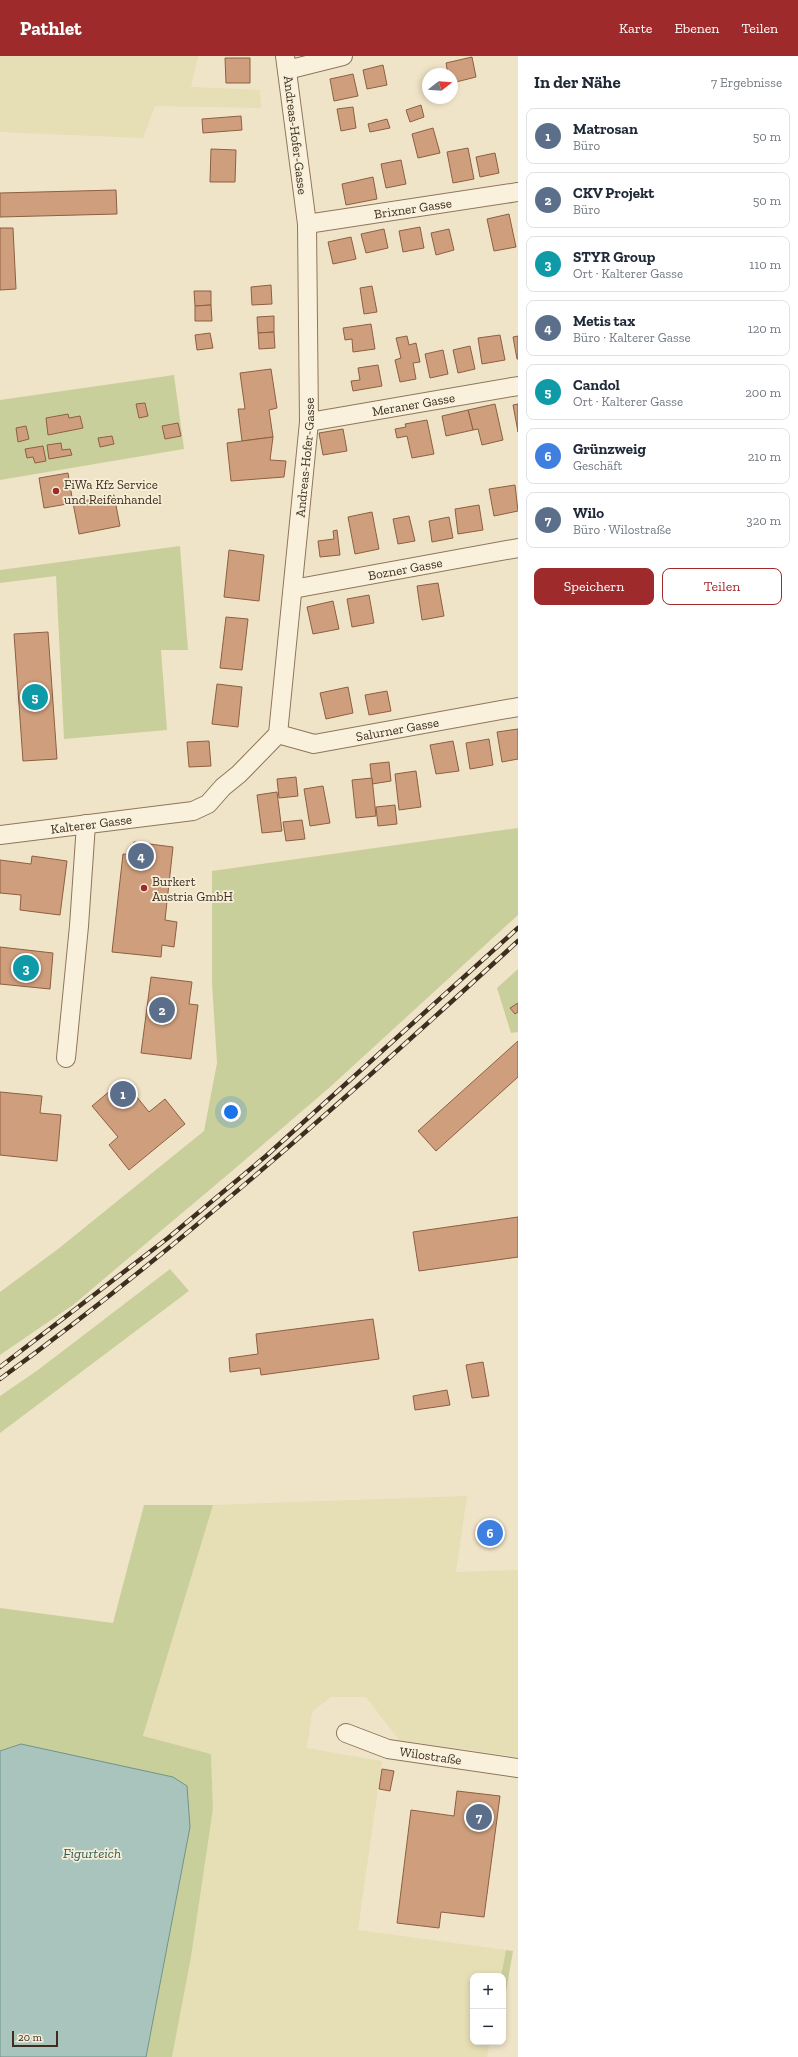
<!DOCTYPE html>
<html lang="de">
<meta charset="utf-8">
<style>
:root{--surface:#fff;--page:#f2f2f3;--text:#1f2937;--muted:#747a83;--line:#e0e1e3;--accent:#9e2a2b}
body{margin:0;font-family:"Zilla Slab",serif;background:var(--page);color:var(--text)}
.controls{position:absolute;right:12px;bottom:12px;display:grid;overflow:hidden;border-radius:8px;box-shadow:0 2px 6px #0003}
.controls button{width:36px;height:36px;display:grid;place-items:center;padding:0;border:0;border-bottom:1px solid var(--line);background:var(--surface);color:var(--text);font:20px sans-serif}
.compass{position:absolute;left:422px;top:12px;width:36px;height:36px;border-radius:50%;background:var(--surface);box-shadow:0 2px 6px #0003;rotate:73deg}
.scale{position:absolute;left:12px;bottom:10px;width:46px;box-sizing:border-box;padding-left:4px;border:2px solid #3d2e20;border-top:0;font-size:11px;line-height:14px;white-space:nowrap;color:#3d2e20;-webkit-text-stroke:3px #f7eed8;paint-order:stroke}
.you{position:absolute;left:231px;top:1056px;width:14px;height:14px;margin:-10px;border:3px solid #fff;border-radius:50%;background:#1a73e8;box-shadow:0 0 0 6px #1a73e833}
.badge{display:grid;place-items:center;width:26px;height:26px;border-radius:50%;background:var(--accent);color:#fff;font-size:13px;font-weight:700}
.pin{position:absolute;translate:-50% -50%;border:2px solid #fff;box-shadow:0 1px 4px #0006}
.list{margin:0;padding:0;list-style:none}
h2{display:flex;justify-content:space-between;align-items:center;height:52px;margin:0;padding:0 16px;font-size:17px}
h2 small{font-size:13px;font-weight:400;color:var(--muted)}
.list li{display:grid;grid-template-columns:26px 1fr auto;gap:12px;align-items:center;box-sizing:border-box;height:56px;margin:0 8px 8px;padding:0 8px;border:1px solid var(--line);border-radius:8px}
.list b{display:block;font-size:15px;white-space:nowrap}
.list p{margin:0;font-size:13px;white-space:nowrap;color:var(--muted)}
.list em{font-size:13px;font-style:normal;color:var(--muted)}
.actions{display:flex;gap:8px;padding:12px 16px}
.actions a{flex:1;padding:9px 0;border:1px solid var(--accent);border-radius:8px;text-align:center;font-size:14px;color:var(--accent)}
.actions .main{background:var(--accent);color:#fff}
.map{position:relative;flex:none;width:518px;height:2001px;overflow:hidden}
header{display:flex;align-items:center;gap:24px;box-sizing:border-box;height:56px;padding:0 20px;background:var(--accent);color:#fff}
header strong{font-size:19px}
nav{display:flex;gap:22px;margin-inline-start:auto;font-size:14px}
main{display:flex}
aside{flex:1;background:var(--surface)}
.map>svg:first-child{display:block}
</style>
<header>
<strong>Pathlet</strong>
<nav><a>Karte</a><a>Ebenen</a><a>Teilen</a></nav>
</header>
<main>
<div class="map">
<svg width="518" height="2001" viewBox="0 0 518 2001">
<rect width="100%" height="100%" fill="#f0e4c8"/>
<g fill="#e6deb5">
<polygon points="0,0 198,0 191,31 260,34 261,52 155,50 143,82 0,76"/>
<polygon points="467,1440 456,1516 518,1514 518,1701 399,1684 366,1641 331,1641 312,1656 307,1692 382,1705 358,1874 506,1894 501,1920 473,1920 473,1986 490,1986 487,2001 172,2001 191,1901 213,1753 211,1698 143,1681 213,1449"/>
</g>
<g fill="#c9cf9b">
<polygon points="174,319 184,393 0,424 0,344"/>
<polygon points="180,490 188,594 161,594 167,674 64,683 56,520 0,527 0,514"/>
<polygon points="518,772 518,859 329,1032 232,1115 73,1249 0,1299 0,1236 58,1193 204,1075 217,1007 212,927 212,815"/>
<polygon points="518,913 518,976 511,977 497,932"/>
<polygon points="170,1213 189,1235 0,1377 0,1340 38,1314"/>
<polygon points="144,1449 213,1449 143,1680 211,1698 213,1753 191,1901 172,2001 146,2001 190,1771 187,1730 21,1688 0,1695 0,1552 113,1567"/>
<polygon points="506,1894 513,1895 503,1953 503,1920 501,1920"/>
</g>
<polygon fill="#a9c4bc" stroke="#6f938a" points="21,1688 173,1721 187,1730 190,1771 146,2001 0,2001 0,1695"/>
<g fill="#cf9f7d" stroke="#8d5f41">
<polygon points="472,1 476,21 452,27 452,18 448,18 446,7"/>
<polygon points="225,2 250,2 250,27 226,27"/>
<polygon points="383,9 387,29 367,33 363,14"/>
<polygon points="353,18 358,40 334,45 330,23"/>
<polygon points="421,49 424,61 410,66 406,54"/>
<polygon points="353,51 356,72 341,75 337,53"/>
<polygon points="241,60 242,74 203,77 202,63"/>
<polygon points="387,63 390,72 370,76 368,68"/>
<polygon points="433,72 440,97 418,102 412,78"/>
<polygon points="468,92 474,123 453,127 447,96"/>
<polygon points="211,93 236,94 235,126 210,126"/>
<polygon points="495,97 499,117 480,121 476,101"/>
<polygon points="401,104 406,128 386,132 381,108"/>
<polygon points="373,121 377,143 346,149 342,128"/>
<polygon points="116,134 117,158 0,161 0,137"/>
<polygon points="509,158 516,191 494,195 487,163"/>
<polygon points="420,171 424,192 403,196 399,175"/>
<polygon points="0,172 13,172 16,233 0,234"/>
<polygon points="384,173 388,192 366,197 361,178"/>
<polygon points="449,173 454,194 436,199 431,177"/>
<polygon points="351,181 356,203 333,208 328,186"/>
<polygon points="271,229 272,248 252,249 251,231"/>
<polygon points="372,230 377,256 364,258 360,232"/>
<polygon points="194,235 211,235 211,249 195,250"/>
<polygon points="211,249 212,265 195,265 195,250"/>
<polygon points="274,260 274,276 258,277 257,261"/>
<polygon points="371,268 375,293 353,296 352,283 345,284 343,272"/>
<polygon points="274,276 275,292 259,293 258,277"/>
<polygon points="210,277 213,292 197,294 195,279"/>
<polygon points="500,279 505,304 482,308 478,282"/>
<polygon points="407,280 409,289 416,287 420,306 413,307 416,323 400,326 395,304 401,302 396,282"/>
<polygon points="518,280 518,303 517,303 513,281"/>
<polygon points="470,290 475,313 458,317 453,294"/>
<polygon points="443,294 448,318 430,322 425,298"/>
<polygon points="378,309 382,330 353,335 351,325 360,324 358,312"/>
<polygon points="271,313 277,352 269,354 273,381 242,385 238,353 245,353 240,317"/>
<polygon points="145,347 148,360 139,362 136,348"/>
<polygon points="495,348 503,384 482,389 478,373 473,374 468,354"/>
<polygon points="518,348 518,376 513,349"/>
<polygon points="468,354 473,374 446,380 442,360"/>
<polygon points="68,358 69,362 80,360 83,372 48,379 46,362"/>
<polygon points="427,364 434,398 412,402 407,380 397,382 395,373 406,371 405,368"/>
<polygon points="178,367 181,380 165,383 162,370"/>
<polygon points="26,370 29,383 18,386 16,372"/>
<polygon points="343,373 347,395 323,399 319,377"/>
<polygon points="112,380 114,388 100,391 98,382"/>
<polygon points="273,381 270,404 286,405 284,421 231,425 227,387"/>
<polygon points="61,387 62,394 70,393 72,399 49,403 47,389"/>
<polygon points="43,390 46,405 35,407 33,401 27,402 25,393"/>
<polygon points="68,417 73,447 44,452 39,422"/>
<polygon points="515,429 518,455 494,460 489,433"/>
<polygon points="114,439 120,470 79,478 73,447"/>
<polygon points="479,449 483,474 458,478 455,453"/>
<polygon points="372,456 379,493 355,498 348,461"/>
<polygon points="409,460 415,485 398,488 393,463"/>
<polygon points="449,461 453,482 432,486 429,465"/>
<polygon points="337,474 340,499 320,501 318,485 334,483 333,475"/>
<polygon points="229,494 264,499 259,545 224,541"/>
<polygon points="438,527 444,560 422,564 417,530"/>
<polygon points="369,539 374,567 352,571 347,543"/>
<polygon points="333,545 339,573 313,578 307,551"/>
<polygon points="226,561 248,563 242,614 220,612"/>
<polygon points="48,576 57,703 23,705 14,578"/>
<polygon points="217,628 242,631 238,671 212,668"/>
<polygon points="348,631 353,657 326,663 320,637"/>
<polygon points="387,635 391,655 369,659 365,639"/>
<polygon points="518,673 518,703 502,706 497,676"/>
<polygon points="489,683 493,709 470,713 466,687"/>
<polygon points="209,685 211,710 189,711 187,686"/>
<polygon points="453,685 459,715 436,718 430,689"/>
<polygon points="389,706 391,725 372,728 370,708"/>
<polygon points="416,715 421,751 399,754 395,718"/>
<polygon points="296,721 298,740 279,742 277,723"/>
<polygon points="372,722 376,760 356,762 352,724"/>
<polygon points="323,730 330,767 310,770 304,733"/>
<polygon points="277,736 282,775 262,777 257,739"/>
<polygon points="395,749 397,768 378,770 376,751"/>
<polygon points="302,764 305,783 286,785 283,766"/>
<polygon points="134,786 173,791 165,864 177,866 174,891 162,889 161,901 112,896 123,798 132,799"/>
<polygon points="32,800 67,805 60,859 20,854 21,839 0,837 0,804 31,808"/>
<polygon points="0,891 53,897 50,933 0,928"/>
<polygon points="151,921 192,926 189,948 198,949 191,1003 141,997"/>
<polygon points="518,947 518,956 515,958 510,952"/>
<polygon points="518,985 518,1021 436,1095 418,1075"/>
<polygon points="123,1024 149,1056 165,1043 185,1068 129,1114 109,1089 118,1081 92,1050"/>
<polygon points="0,1036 42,1040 40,1057 61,1059 57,1105 0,1099"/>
<polygon points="518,1161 518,1201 419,1215 413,1176"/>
<polygon points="373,1263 379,1303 261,1319 260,1312 230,1316 229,1302 258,1298 256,1278"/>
<polygon points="483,1306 489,1340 472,1342 466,1309"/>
<polygon points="447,1334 450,1349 415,1354 413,1340"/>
<polygon points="382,1713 394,1715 390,1735 379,1733"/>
<polygon points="457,1735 500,1740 484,1861 441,1856 439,1872 397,1867 411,1754 454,1760"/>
</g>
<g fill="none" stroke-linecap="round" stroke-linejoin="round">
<defs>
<g id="minor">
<polyline points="287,14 343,0"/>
<path id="s1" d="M307,168L518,136"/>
<path id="s2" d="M309,366L518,330"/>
<path id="s3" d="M293,533L518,492"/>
<path id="s4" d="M278,678L314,688L518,651"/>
<path id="s5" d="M0,779L193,755L208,748L223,731L239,718L278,678L309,366L307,168L285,0"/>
<polyline points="66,1002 79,870 86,768"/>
<path id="s6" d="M346,1677L388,1693L518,1712"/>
</g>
</defs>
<use href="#minor" stroke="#8d765c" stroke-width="20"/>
<use href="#minor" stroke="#faf1dc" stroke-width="18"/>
<defs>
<g id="rail">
<polyline points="0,1311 168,1182 266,1100 518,872"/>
<path d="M0,1323C183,1189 351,1038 518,885"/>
</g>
</defs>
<use href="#rail" stroke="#3d2e20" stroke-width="4.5"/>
<use href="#rail" stroke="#f7eed8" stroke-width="3" stroke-dasharray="9" stroke-linecap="butt"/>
</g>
<g fill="#9e2a2b" stroke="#f7eed8" stroke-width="1.5">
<circle cx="56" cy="435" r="4"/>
<circle cx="144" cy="832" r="4"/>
</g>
<g text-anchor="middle" stroke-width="3.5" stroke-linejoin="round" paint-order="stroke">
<g font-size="13" fill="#3d2e20" stroke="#f7eed8">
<text transform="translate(296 79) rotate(83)" y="5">Andreas-Hofer-Gasse</text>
<text dy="5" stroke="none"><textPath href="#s1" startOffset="107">Brixner Gasse</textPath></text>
<text dy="5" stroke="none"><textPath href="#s2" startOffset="106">Meraner Gasse</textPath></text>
<text dy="5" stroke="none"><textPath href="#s5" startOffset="588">Andreas-Hofer-Gasse</textPath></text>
<text dy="5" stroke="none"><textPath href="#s3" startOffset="114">Bozner Gasse</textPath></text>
<text dy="5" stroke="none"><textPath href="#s4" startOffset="122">Salurner Gasse</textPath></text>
<text dy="5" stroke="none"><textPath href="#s5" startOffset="92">Kalterer Gasse</textPath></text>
<text dy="5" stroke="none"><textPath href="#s6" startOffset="88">Wilostraße</textPath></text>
</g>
<g font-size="13" fill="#3d2e20" stroke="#f7eed8" text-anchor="start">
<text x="64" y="433">FiWa Kfz Service<tspan x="64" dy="15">und Reifenhandel</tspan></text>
<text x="152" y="830">Burkert<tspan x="152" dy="15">Austria GmbH</tspan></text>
</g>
<g font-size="14" font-style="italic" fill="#2f5d5a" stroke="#f7eed8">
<text x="92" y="1802">Figurteich</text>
</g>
</g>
</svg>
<div class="controls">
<button>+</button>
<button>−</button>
</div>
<svg class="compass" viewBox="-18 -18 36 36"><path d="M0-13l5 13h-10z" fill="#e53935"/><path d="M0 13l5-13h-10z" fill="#747a83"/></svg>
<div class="scale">20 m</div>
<div class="you"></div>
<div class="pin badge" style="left:123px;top:1038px;background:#5c6f8a">1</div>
<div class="pin badge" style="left:162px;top:954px;background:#5c6f8a">2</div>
<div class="pin badge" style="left:26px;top:912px;background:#0f9aa8">3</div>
<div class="pin badge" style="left:141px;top:800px;background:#5c6f8a">4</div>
<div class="pin badge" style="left:35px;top:641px;background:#0f9aa8">5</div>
<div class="pin badge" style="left:490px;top:1477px;background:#3f7fe0">6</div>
<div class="pin badge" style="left:479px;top:1761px;background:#5c6f8a">7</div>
</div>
<aside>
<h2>In der Nähe<small>7 Ergebnisse</small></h2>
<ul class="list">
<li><span class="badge" style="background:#5c6f8a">1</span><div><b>Matrosan</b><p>Büro</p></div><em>50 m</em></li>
<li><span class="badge" style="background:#5c6f8a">2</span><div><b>CKV Projekt</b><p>Büro</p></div><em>50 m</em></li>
<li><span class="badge" style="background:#0f9aa8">3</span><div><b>STYR Group</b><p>Ort · Kalterer Gasse</p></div><em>110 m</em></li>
<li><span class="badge" style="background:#5c6f8a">4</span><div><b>Metis tax</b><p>Büro · Kalterer Gasse</p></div><em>120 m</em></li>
<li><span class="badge" style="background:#0f9aa8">5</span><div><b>Candol</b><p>Ort · Kalterer Gasse</p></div><em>200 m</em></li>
<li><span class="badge" style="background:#3f7fe0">6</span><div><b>Grünzweig</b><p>Geschäft</p></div><em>210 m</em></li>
<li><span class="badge" style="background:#5c6f8a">7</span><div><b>Wilo</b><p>Büro · Wilostraße</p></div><em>320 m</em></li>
</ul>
<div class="actions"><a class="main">Speichern</a><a>Teilen</a></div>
</aside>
</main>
